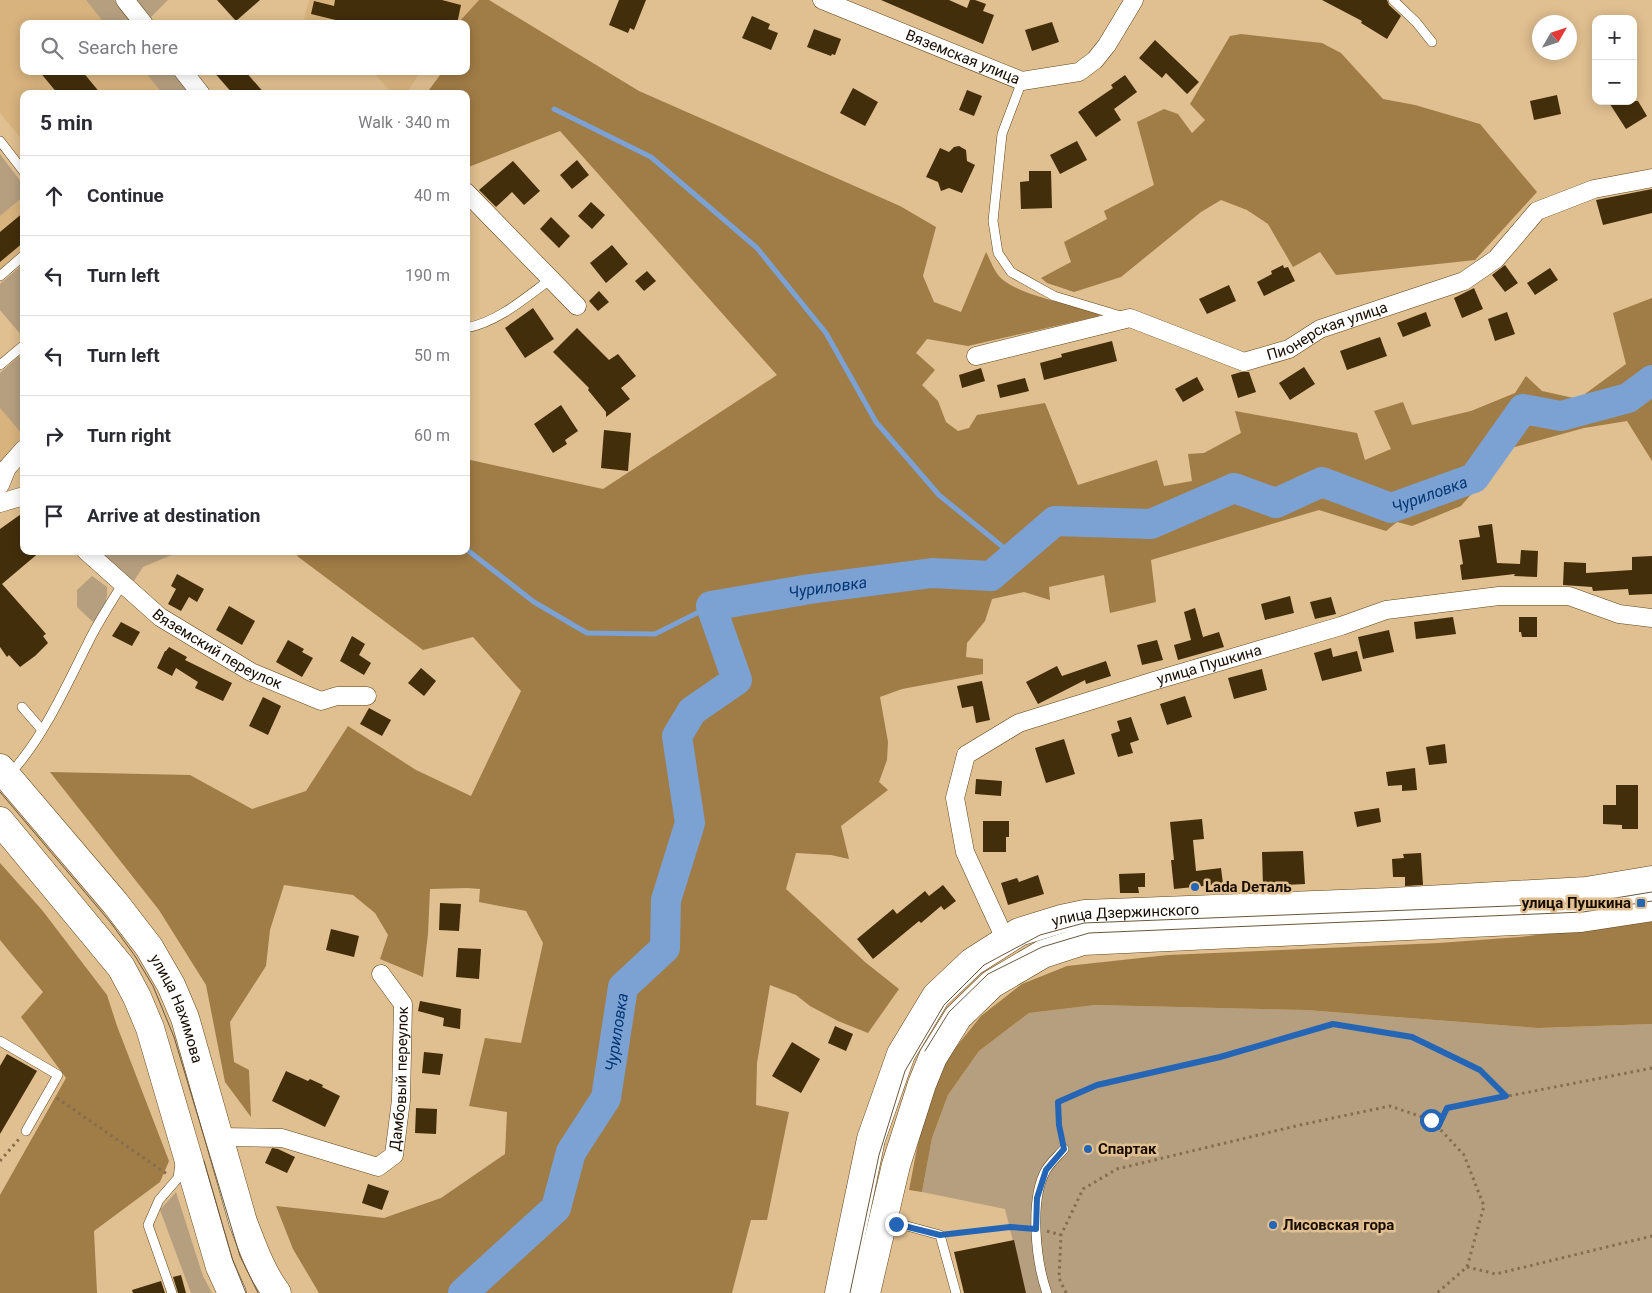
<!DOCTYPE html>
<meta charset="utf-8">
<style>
:root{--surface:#fff;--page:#f2f2f3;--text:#2b2b33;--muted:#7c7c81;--line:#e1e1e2}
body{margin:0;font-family:Roboto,sans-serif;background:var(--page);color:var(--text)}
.controls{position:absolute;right:15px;top:15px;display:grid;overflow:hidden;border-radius:10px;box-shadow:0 2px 12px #0003}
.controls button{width:45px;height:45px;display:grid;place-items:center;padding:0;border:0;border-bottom:1px solid var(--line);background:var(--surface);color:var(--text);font:25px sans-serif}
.compass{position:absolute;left:1532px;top:15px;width:45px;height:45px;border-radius:50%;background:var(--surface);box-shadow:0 2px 12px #0003;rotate:51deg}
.stop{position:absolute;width:15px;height:15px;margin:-11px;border:4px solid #2465b6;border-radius:50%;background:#fff}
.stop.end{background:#2465b6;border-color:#fff;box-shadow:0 1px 5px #0008}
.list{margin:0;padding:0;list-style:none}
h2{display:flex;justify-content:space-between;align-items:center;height:65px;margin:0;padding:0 20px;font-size:21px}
h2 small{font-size:16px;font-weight:400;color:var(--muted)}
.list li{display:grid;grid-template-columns:32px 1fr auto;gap:15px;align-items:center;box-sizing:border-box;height:80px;padding:0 20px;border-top:1px solid var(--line)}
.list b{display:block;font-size:19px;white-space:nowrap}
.list em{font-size:16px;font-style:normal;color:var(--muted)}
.icon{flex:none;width:28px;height:28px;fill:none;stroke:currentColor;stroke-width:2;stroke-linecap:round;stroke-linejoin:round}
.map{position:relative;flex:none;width:1652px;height:1293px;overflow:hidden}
.search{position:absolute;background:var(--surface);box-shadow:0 2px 12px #0003;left:20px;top:20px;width:450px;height:55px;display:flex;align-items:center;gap:12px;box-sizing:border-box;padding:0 18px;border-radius:10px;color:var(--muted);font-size:19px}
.panel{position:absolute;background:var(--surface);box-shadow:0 2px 12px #0003;left:20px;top:90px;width:450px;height:465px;border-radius:10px}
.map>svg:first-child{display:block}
</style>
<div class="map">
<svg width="1652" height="1293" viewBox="0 0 1652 1293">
<rect width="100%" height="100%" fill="#e0bf90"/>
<g fill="#d8b37e">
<polygon points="0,0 86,0 105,24 24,24 24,71 144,71 163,94 24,94 24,142 0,113"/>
<polygon points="309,0 479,0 459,22 456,24 319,24 304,19"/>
<polygon points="372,71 421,71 406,94 393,94"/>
<polygon points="24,196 24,248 0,269 0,216"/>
<polygon points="0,408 23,435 0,464"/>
</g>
<g fill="#b69f7f">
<polygon points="86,0 114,0 134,24 105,24"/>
<polygon points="136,0 168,0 151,17"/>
<polygon points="144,71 173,71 192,94 163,94"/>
<polygon points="0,154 24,186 24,196 0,216"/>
<polygon points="24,263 24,335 22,336 0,310 0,284"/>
<polygon points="19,356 24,362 23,435 0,408 0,373"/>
<polygon points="98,551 181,551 143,567 132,584"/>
<path d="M92,576L107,587C108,600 104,613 93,622L77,607V590Z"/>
<polygon points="1095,1005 1306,1010 1538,1028 1652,1024 1652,1293 1026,1293 1005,1209 922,1192 932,1138 948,1095 979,1051 1029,1013"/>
<polygon points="176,1192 203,1276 212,1293 191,1293 160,1210"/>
</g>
<g fill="#a07c46">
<path d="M479,0H489L639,91L900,206L936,227L923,276L934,302L961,312L986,252C990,259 993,269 999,276C1014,294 1074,306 1098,312L1099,316L968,346L927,339L916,353L935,370L922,385L938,401L946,422L958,431L969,428L977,415L1045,403L1078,485L1157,460L1164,486L1192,481L1188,454L1204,453L1241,433L1235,411L1357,433L1365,460L1391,449L1374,411L1403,402L1412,425L1471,411L1515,393L1526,376L1542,391L1578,399L1626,364L1613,313L1652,298V461L1627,421L1584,428L1500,451L1489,474L1461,506L1412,526L1397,522L1386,531L1319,510L1151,560L1156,602L1110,613L1104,575L1049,587L1050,600L1024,592L992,599L985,621L967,643L966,657L983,659V674L902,689L880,697L888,742L887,760L879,782L888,790L841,826L849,859L831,855L796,853L786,889L865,962L899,989L868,1033L838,1021L810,1006L796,995L770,985L757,1063L756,1105L789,1112L767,1220H751L732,1293H319L293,1249L276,1206L384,1218L441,1198L505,1154L507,1112L469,1106L485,1038L521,1043L543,943L526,911L479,902L480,889L467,888L430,889L428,934L423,977L380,959L388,935L375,913L353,895L284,885L270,930L266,966L230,1022L234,1062L249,1070L251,1117L225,1082L206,985L159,910L50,772L190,775L252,809L306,791L348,726L416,770L471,796L521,691L473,637L423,650L297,556L302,551H466V459L603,489L777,375L560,131L466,168V94H426L443,71H466V24H459V22Z"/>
<polygon points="1241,34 1322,43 1341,53 1383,99 1415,105 1480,124 1537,192 1475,260 1336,275 1320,252 1293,267 1268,224 1247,210 1221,200 1201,212 1121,277 1074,292 1047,283 1041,278 1071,262 1064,242 1107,219 1104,211 1154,185 1137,122 1164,109 1178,114 1192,133 1205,120 1190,104 1230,36"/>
<polygon points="0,863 42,910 107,995 117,1026 169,1161 160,1182 94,1231 97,1293 0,1293 0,1195 66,1078 21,1017 43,992 0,940"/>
<polygon points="1652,921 1652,1024 1538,1028 1306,1010 1095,1005 1029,1013 979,1051 948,1095 932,1138 922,1192 909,1190 925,1107 948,1057 981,1016 1022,984 1067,966 1168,955 1439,943 1520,937"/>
</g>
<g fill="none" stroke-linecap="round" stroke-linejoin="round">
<g stroke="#7ca2d4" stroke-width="5">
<polyline points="554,109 651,157 757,248 826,333 876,422 939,495 1014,556"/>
<polyline points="466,549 534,602 587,633 655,634 711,606"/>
</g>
<path stroke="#7ca2d4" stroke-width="30" id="s1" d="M463,1293L556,1208L571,1152L606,1098L623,987L665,948L666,900L690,823L677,736L692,711L737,680L711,606L810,589L932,573L991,576L1055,521L1151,524L1234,488L1276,503L1322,482L1391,508L1474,478L1523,409L1561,416L1628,398L1652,380"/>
</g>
<g fill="#432e0b">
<polygon points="217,0 260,0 236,21"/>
<polygon points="335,0 442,0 461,5 457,24 352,24 311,14 314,1 334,6"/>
<polygon points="619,0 646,0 634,30 630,28 628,33 609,25"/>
<polygon points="881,0 949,0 967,8 970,0 975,0 986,4 983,11 994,15 983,44"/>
<polygon points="1322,0 1387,0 1389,5 1401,16 1387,39 1361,23 1362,21"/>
<polygon points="752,16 770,24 768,29 778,33 771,50 742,38"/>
<polygon points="1052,22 1059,42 1032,51 1025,30"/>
<polygon points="814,29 841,39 835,55 832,54 831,56 807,47"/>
<polygon points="1155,40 1199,82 1187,94 1166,73 1162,78 1139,58"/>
<polygon points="39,71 82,71 101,94 58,94"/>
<polygon points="213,71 245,71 265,94 233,94"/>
<polygon points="1125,75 1137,92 1114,109 1121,120 1096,137 1078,112 1113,88 1111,85"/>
<polygon points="853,88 878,102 865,126 840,113"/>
<polygon points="967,90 982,96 974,116 959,110"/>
<polygon points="1557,95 1561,114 1534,120 1530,101"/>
<polygon points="1608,101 1638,101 1647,116 1626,129"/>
<polygon points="1077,141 1087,160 1060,174 1050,155"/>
<polygon points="959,146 966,150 967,161 975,165 962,193 949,188 941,191 938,182 926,177 940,148 949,152 954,147"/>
<polygon points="577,160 589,175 572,189 560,175"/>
<polygon points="513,161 540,191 524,205 512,192 496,207 479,190"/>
<polygon points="1029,171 1051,171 1052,208 1021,209 1020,182 1029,181"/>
<polygon points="1652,189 1652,213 1603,225 1596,200"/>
<polygon points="591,202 605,215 592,229 578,216"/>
<polygon points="24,212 24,242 0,262 0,232"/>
<polygon points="551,217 570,236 559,248 540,229"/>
<polygon points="612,245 628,264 606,283 590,263"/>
<polygon points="1283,265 1284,268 1288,267 1295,281 1264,296 1257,282 1272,274 1271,271"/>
<polygon points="1505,265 1518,283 1505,292 1492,275"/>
<polygon points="1550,268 1558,280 1535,295 1527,283"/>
<polygon points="647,271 656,281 644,291 635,281"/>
<polygon points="1229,285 1236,301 1207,314 1199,299"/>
<polygon points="1474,288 1483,309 1462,318 1454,298"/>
<polygon points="599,291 609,302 598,311 589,301"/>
<polygon points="533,308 554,339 525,358 505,328"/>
<polygon points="1426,312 1431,326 1403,337 1397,323"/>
<polygon points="1507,312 1515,334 1495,341 1488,319"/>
<polygon points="577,328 609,360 618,354 636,376 621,388 630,399 606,417 606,412 588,390 589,388 553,352"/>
<polygon points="1380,337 1387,356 1347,370 1340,351"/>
<polygon points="1112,341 1117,361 1044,380 1040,363 1062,357 1061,354"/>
<polygon points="1304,367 1315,384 1290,400 1279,383"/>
<polygon points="981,368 985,381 962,388 959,375"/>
<polygon points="1241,372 1249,372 1256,392 1238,398 1231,375"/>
<polygon points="1197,377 1204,390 1183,402 1175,389"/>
<polygon points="1025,378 1029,391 1000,398 997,385"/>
<polygon points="561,405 578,431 565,440 567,444 553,453 534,424"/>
<polygon points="604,430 631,433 628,471 601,468"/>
<polygon points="24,512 24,551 41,551 2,584 40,627 46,634 43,636 48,643 35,656 20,667 9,655 7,657 0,647 0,529"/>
<polygon points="1492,524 1497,563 1520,564 1521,550 1538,551 1537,577 1514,576 1515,574 1462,580 1460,565 1463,564 1459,540 1480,537 1478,526"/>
<polygon points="1652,556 1652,594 1629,595 1628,589 1593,591 1592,587 1563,585 1564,562 1586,563 1586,573 1632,570 1632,557"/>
<polygon points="177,574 204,589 197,602 189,597 181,611 168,604 176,589 171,586"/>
<polygon points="1290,596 1294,613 1265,620 1261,604"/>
<polygon points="1331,597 1336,614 1315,619 1310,602"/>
<polygon points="229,606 255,621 242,645 216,630"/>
<polygon points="1195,608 1203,637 1219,632 1224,647 1178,660 1174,645 1191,640 1184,612"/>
<polygon points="1453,617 1456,634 1416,639 1414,622"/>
<polygon points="1519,617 1537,617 1537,637 1522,637 1521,632 1519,632"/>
<polygon points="121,622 140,632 132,646 112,636"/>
<polygon points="1389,630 1394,652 1363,659 1358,637"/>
<polygon points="352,636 365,644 359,655 371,663 364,675 340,661"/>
<polygon points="288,640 304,649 302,652 313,658 302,677 276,662"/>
<polygon points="1157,640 1163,660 1142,665 1137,645"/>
<polygon points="169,647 187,657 185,660 232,683 223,701 195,688 198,682 176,668 172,676 157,668 165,651 166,651"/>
<polygon points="1331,648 1333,657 1357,651 1362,671 1322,681 1314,653"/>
<polygon points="1106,661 1111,676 1086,684 1085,680 1038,704 1026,682 1057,666 1062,676"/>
<polygon points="421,668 436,681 424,696 408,683"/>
<polygon points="1262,669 1267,690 1234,699 1228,678"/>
<polygon points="982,681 990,720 976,723 973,706 962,708 957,686"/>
<polygon points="1185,696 1192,717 1167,725 1160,704"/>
<polygon points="263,697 281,706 268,735 249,726"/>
<polygon points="369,708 391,720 382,736 360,724"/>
<polygon points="1131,717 1139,740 1130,743 1133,753 1118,757 1111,734 1120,731 1117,721"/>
<polygon points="1064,739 1075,774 1046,783 1035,748"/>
<polygon points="1445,744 1447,763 1429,765 1426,747"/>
<polygon points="1415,768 1417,790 1402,791 1402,785 1388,786 1386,772"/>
<polygon points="976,779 1002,781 1001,796 975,794"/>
<polygon points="1616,785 1638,785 1638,829 1622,829 1622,825 1603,824 1603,805 1616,805"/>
<polygon points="1379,808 1381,822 1357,827 1354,812"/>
<polygon points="1202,819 1204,839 1193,840 1196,871 1221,868 1223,884 1174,889 1171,860 1174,860 1170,822"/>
<polygon points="983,821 1009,821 1009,837 1006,837 1006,852 983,852"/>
<polygon points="1303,851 1305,884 1263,886 1262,852"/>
<polygon points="1421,853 1423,885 1405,886 1405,877 1393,877 1392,859 1404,858 1403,854"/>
<polygon points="1145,873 1145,887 1138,887 1139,893 1120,893 1119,874"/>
<polygon points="1038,875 1044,894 1008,905 1001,883 1017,878 1019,882"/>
<polygon points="943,885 956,901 944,910 941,906 921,923 919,921 873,959 857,939 893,909 897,914 925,891 929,896"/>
<polygon points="440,903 461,904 459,931 439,930"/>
<polygon points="331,929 359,936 354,957 326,950"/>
<polygon points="458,948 481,949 479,979 456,977"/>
<polygon points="420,1001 461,1009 460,1029 443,1026 444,1018 418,1011"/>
<polygon points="835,1026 853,1034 846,1051 828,1043"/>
<polygon points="792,1042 820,1059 801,1093 772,1076"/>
<polygon points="424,1052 443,1054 440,1075 422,1073"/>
<polygon points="7,1054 37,1071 0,1134 0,1066"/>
<polygon points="286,1071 308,1081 310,1079 323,1085 322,1087 340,1096 325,1127 272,1101"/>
<polygon points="416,1108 437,1109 436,1134 415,1133"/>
<polygon points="272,1148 278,1149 295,1157 287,1173 265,1163"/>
<polygon points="368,1184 389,1191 382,1210 362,1203"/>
<polygon points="1014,1240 1026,1293 964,1293 954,1252"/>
<polygon points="181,1275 186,1293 178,1293 173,1277"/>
<polygon points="161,1281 165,1293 133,1293 132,1290"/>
</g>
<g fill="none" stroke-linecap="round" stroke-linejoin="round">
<defs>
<g id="lane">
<polyline points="1393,0 1416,22 1432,42"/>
<polyline points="1022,81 1002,134 993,221 998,253 1011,272 1054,296 1124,317"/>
<polyline points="0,141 24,172"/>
<polyline points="0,276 24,255"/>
<path d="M466,328C498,322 525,298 551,279"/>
<polyline points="0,365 24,345"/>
<polyline points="22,707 42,730"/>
<path d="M9,775C44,737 65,688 88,643C98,622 111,603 123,583"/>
<polyline points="0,1041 58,1075 26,1131"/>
<polyline points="885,1220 940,1235 956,1293"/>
<polyline points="172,1293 148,1225 159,1200 178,1178 180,1163"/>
<path d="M1047,1293C1036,1262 1029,1200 1046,1170C1050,1163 1058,1156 1064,1149"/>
</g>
<g id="street">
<polyline points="125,0 144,24"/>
<path id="s2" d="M822,0L1022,81L1079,72L1095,60L1107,45L1134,0"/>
<polyline points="183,71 201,94"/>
<polyline points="466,192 577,306"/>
<path id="s3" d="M976,356L1130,318L1244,362L1289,349L1320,329L1464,281L1496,259L1537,211L1594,189L1652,178"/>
<polyline points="0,485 7,468 24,449"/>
<polyline points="0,503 24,496"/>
<path id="s4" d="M86,551L160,617L251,672L321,701L337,696H367"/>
<path id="s5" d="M1006,941L965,852L955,798L966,755L1019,723L1157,680L1341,626L1386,610L1499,596H1569L1619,614L1652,618"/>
<path id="s6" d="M219,1137L282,1138L378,1167L394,1155L401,1100L403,1004L381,974"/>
</g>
<g id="primary">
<path id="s7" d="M0,768L115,903L149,947L171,985L185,1018L243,1222C252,1245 261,1272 277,1293"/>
<polyline points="0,821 121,967 137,997 150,1028 220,1267 232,1293"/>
<path id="s8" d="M839,1293L871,1139L901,1054L936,996L972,962L1019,932L1061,919L1085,914L1391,902L1586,891L1652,880"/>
<polyline points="866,1293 896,1165 922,1084 933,1057 958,1017 992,984 1043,954 1083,941 1581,918 1652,907"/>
</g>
</defs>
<use href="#lane" stroke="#614518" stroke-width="10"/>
<use href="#street" stroke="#614518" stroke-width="19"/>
<use href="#primary" stroke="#614518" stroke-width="29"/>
<g stroke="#856d4e" stroke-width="3" stroke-dasharray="2.5 4" stroke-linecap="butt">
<polyline points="57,1098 167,1174"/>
<polyline points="1438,1127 1447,1108 1652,1068"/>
<polyline points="1062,1139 1058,1102 1097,1085 1220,1057 1333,1024 1412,1037 1480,1070 1506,1096"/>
<polyline points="0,1161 19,1139"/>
<polyline points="1047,1231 1061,1235"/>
<polyline points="950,1234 1010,1227 1024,1228"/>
<polyline points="1467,1267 1496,1274 1652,1236"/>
<polyline points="1066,1293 1059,1278 1061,1235 1083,1189 1117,1169 1300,1125 1390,1106 1431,1120 1438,1127 1464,1155 1484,1206 1467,1267 1437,1293"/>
</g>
<use href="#lane" stroke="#fff" stroke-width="9"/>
<use href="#street" stroke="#fff" stroke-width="18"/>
<use href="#primary" stroke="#fff" stroke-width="28"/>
<g stroke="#6b563b" stroke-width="1">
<polyline points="0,792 111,923 135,956 153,986 174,1037 240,1256 258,1293"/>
<polyline points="925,1051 949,1012 988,974 1042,947 1089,933 1583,912 1652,901"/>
<polyline points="204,1161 232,1258 246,1293"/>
<polyline points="850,1293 879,1155 905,1071 944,1005 984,965 1040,935 1084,923 1585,903 1652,892"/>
</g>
</g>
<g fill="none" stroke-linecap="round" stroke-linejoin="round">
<polyline stroke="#2465b6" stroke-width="6" points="896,1224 940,1235 1010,1227 1036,1229 1037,1198 1046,1170 1064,1149 1059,1125 1058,1102 1097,1085 1220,1057 1333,1024 1412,1037 1480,1070 1506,1096 1447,1108 1438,1127 1431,1120"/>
</g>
<g fill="#2465b6" stroke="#e0bf90" stroke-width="2">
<circle cx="1195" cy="887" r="5"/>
<rect x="1636" y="898" width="10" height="10" rx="2.5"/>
<circle cx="1088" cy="1149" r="5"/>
<circle cx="1273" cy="1225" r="5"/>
</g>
<g text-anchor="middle" stroke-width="5" stroke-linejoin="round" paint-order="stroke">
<g font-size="15" fill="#190d00" stroke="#e0bf90">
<text dy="5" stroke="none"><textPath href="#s2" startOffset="152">Вяземская улица</textPath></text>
<text dy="5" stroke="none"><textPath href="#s3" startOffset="370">Пионерская улица</textPath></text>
<text dy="5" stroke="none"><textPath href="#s4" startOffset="165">Вяземский переулок</textPath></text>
<text dy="5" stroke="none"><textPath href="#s5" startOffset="458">улица Пушкина</textPath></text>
<text dy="5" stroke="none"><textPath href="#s8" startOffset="529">улица Дзержинского</textPath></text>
<text dy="5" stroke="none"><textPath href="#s7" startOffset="301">улица Нахимова</textPath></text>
<text dy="5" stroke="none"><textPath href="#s6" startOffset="260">Дамбовый переулок</textPath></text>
</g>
<g font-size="15" font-weight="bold" fill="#190d00" stroke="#e0bf90" text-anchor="start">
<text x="1205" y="892">Lada Dеталь</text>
<text x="1631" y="908" text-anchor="end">улица Пушкина</text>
<text x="1098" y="1154">Спартак</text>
<text x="1283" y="1230">Лисовская гора</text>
</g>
<g font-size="16" font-style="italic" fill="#033773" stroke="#e0bf90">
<text dy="6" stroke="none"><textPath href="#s1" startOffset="1560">Чуриловка</textPath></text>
<text dy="6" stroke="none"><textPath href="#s1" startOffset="915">Чуриловка</textPath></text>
<text dy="6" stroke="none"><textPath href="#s1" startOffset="315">Чуриловка</textPath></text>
</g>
</g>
</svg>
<div class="controls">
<button>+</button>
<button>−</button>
</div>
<svg class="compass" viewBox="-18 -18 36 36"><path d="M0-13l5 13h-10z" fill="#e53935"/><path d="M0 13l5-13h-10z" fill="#7c7c81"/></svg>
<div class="stop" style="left:1431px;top:1120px"></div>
<div class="stop end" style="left:896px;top:1224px"></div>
<div class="search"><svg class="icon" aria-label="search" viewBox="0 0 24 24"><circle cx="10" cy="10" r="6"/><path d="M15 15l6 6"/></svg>Search here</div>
<section class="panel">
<h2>5 min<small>Walk · 340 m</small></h2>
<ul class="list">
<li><svg class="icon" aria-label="ahead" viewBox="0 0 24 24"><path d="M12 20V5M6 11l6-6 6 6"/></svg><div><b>Continue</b></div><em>40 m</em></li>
<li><svg class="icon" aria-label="left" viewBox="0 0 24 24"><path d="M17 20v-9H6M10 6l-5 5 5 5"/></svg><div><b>Turn left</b></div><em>190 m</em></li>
<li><svg class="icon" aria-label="left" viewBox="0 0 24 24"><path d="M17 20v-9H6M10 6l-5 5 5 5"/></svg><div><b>Turn left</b></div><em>50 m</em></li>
<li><svg class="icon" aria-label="right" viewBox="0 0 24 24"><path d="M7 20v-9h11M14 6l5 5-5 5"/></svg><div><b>Turn right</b></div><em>60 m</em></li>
<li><svg class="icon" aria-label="arrive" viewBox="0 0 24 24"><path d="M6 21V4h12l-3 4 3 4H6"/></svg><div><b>Arrive at destination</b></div></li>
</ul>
</section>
</div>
